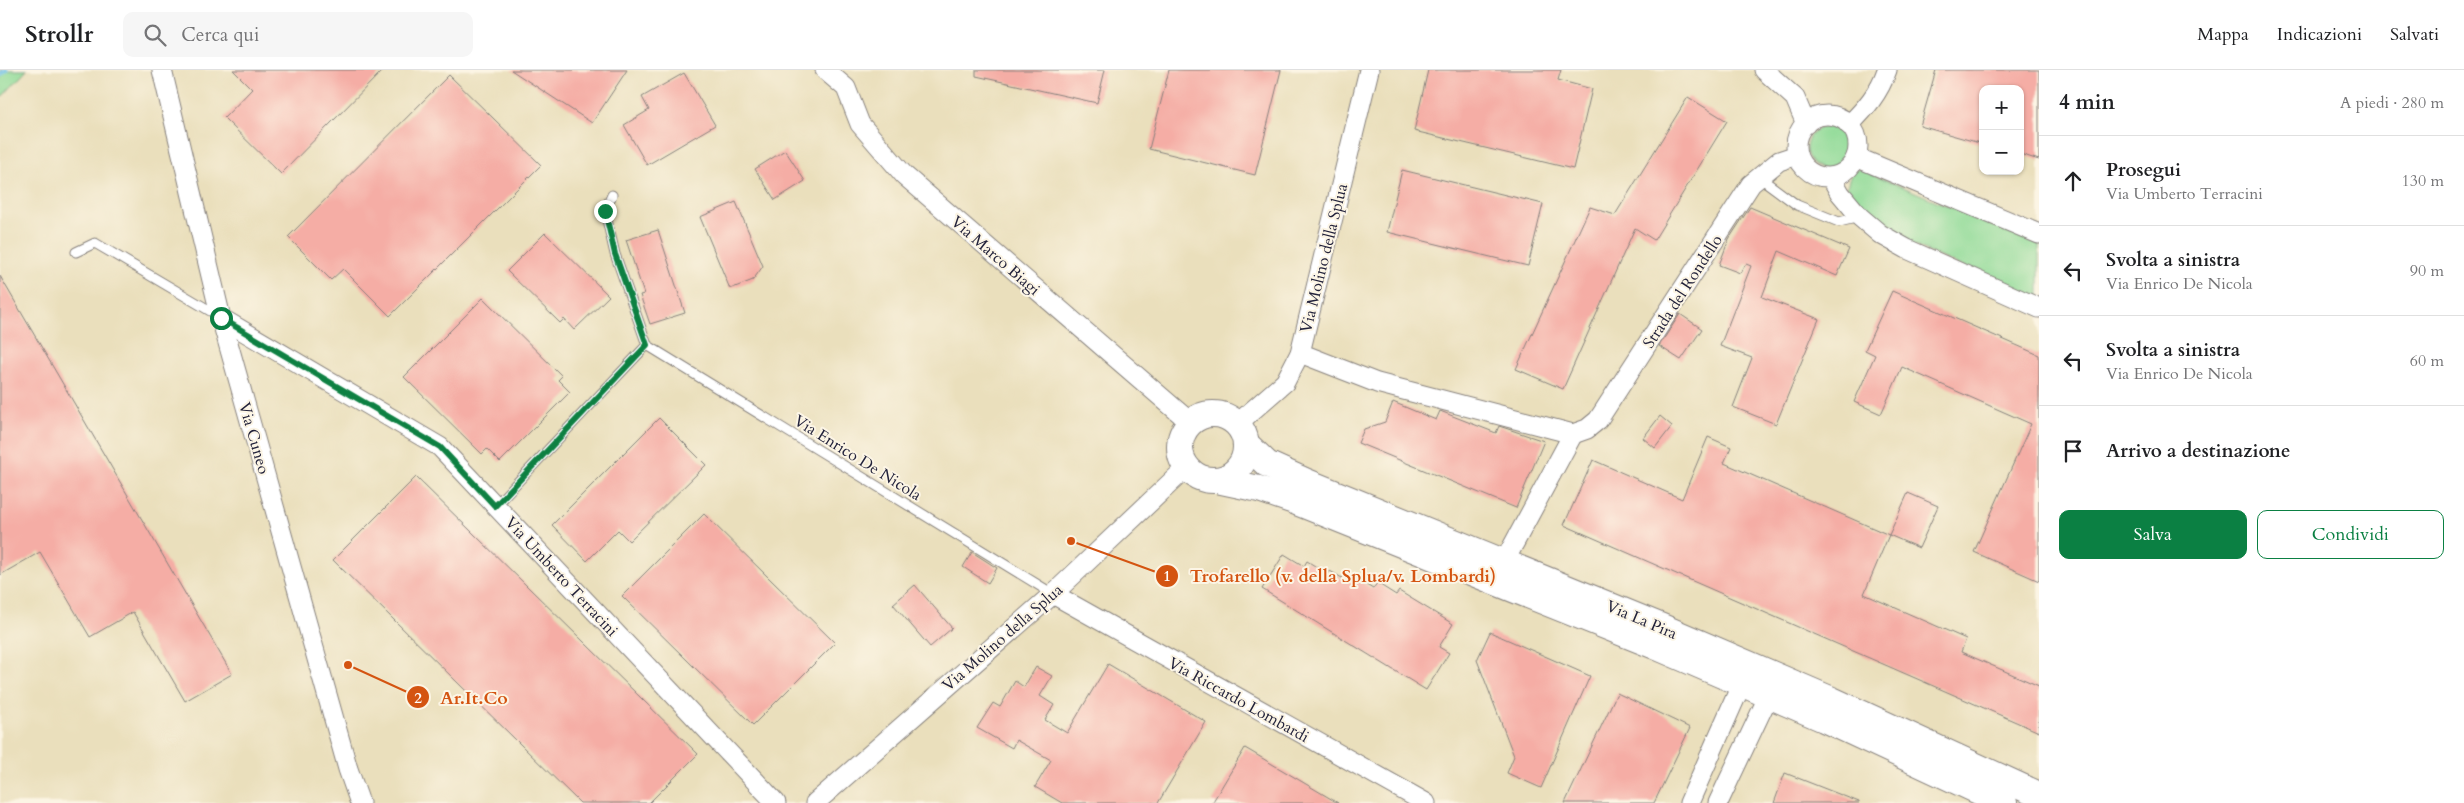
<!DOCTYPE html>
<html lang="it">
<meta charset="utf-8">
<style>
:root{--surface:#fff;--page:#f6f6f6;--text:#202124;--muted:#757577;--line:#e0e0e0;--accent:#0b8043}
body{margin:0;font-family:Cardo,serif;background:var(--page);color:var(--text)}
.controls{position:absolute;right:15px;top:15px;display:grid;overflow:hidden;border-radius:10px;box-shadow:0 1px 4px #0004}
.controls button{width:45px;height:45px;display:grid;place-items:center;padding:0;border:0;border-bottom:1px solid var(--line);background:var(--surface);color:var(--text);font:25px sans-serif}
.stop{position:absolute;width:15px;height:15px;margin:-11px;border:4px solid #0b8043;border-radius:50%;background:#fff}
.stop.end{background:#0b8043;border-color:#fff;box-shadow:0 1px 5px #0008}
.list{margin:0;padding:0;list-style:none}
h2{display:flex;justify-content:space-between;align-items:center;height:65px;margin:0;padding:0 20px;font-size:21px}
h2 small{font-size:16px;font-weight:400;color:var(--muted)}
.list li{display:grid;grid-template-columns:32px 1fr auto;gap:15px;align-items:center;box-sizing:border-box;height:90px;padding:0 20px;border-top:1px solid var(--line)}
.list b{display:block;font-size:19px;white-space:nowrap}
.list p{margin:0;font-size:16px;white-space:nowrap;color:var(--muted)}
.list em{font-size:16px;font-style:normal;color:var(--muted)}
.actions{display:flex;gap:10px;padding:15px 20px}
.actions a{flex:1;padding:11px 0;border:1px solid var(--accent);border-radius:10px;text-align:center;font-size:18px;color:var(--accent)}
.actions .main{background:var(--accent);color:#fff}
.icon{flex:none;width:28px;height:28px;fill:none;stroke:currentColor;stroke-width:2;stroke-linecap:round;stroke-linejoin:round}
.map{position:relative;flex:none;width:2039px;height:733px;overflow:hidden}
header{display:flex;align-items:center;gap:30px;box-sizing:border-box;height:70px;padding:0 25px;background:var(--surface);border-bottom:1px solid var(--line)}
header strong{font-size:24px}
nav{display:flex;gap:28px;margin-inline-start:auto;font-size:18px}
.search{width:350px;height:45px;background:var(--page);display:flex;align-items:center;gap:12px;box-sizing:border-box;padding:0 18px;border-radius:10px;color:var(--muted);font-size:19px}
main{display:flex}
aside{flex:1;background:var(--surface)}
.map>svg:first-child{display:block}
</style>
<header>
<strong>Strollr</strong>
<div class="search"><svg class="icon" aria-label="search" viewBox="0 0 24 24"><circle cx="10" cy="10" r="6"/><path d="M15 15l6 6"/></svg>Cerca qui</div>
<nav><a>Mappa</a><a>Indicazioni</a><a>Salvati</a></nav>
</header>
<main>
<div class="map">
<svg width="2039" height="733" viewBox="0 0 2039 733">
<rect width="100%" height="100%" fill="#fcf5e5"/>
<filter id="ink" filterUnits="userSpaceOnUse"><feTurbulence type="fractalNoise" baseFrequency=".02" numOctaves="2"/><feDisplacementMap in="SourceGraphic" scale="10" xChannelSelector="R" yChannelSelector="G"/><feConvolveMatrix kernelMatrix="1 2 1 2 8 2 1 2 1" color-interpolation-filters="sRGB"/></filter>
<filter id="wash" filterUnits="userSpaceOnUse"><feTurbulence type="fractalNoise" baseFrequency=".0096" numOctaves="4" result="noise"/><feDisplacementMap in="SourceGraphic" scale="20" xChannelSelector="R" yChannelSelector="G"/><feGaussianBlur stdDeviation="1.12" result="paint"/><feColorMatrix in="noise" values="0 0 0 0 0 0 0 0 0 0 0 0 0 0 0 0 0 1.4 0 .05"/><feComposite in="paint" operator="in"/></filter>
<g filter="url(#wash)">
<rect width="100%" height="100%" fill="#eadfbc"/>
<g fill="#8eda96" stroke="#587e68">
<polygon points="0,0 27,0 0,29"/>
<circle cx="1827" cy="78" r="21"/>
<path d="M1860,99L2039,174V230L1912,175L1878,151L1847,118C1849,108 1850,102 1860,99Z"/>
</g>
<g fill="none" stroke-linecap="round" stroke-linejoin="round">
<polyline stroke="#6abfe7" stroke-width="5" points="0,5 6,0"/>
</g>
<g id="blocks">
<g fill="#f5ada5">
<polygon points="233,0 383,0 281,104 224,48 252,19"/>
<polygon points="511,0 627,0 592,53"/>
<polygon points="976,0 1105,0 1097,33 976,6"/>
<polygon points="1169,0 1281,0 1255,105 1149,79"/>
<polygon points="1428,0 1561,0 1558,10 1592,19 1573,99 1414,61"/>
<polygon points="1936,0 2039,0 2039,90 2020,84 2020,19 1983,19 1983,74 1920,56"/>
<polygon points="684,3 715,55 647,95 624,55 649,40 642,27"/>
<polygon points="449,5 541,95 390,246 343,199 331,210 288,167"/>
<polygon points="1688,27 1727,51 1654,170 1635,158 1563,319 1516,299 1590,137 1615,145"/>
<polygon points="785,80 805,111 775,130 755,99"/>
<polygon points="1402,100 1543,134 1528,196 1387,162"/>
<polygon points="736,132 763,196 753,210 730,219 700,147"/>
<polygon points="1750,137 1849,179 1837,206 1779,181 1762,227 1819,249 1776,354 1733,337 1752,288 1720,276 1751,196 1746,194 1740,203 1719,195 1729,169"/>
<polygon points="658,160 685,243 650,254 640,225 644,224 626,170"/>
<polygon points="545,163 609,226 574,260 564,249 560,253 507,201"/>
<polygon points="0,206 232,604 185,631 133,542 90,567 40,482 0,505"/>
<polygon points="1892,221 2039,285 2039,511 1974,482 2031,354 1902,297 1881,344 1854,332 1875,285 1865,280"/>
<polygon points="483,228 562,306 558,310 570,322 500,392 487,379 482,384 404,307"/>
<polygon points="1680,244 1702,259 1681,290 1659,276"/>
<polygon points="1393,332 1436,350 1440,341 1496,363 1499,356 1544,371 1516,438 1358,373 1364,359 1385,352"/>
<polygon points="1660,346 1672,356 1655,378 1643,368"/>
<polygon points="659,348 706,395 629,471 618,460 587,491 552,455"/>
<polygon points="1708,367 1731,377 1724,393 1889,465 1864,524 1966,569 1961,582 2039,616 2039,662 1564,455 1593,390 1682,429"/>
<polygon points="416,407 698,684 649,733 580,733 333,490"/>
<polygon points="1908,423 1938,436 1919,478 1889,465"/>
<polygon points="704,444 835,573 753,655 622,526"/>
<polygon points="972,482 997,498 988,513 963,497"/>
<polygon points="1284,484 1304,496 1307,491 1328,504 1330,501 1342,508 1343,506 1351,511 1353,507 1373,519 1377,513 1396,525 1399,521 1453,554 1439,577 1449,583 1426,620 1262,519"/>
<polygon points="915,515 952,558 930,577 893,534"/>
<polygon points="1490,562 1590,606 1541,718 1507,703 1514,686 1477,590"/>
<polygon points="1108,594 1206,652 1158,733 1062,733 1035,717 1051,690 1016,670 1012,678 977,658 993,633 1000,637 1015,611 1024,617 1036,597 1052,606 1040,626 1054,635 1045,650 1067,663"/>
<polygon points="1617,623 1690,658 1654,733 1565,733"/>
<polygon points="1245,678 1338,733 1212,733"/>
<polygon points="1785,703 1859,732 1859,733 1774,733"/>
</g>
</g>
</g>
<g filter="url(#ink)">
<use href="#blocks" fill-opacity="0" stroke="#86807c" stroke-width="1"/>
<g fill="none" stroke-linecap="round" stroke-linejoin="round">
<defs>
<g id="lane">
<polyline points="1759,107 1797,135 1839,152 1860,147"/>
<polyline points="612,125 605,141 615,184 647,275 1053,524"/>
<polyline points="76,182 95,173 219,246"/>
<polyline points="495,436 647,275"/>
</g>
<g id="street">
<polyline points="162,0 221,248 348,699 360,733"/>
<polyline points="825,0 846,18 860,54 904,105 1190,352"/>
<polyline points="1764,0 1795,28 1806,54"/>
<circle cx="1827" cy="76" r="31"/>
<path d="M1849,55C1866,38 1879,23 1887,0"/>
<polyline points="1856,87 2039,164"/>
<polyline points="1831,107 1840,123 1860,147 1880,164 1907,179 2039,238"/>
<polyline points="221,248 440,377 776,733"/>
<polyline points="1300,283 1377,313 1573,364 1587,359 1598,350 1751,114 1779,91 1797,85"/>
<polyline points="1237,354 1285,312 1300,283 1369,0"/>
<polyline points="1504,492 1573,364"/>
<polyline points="1053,524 1426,733"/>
<polyline points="815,733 1053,524 1186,398"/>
<polyline points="1689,733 1742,613"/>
<polyline points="1718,733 1769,625"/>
</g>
<g id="secondary">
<circle cx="1213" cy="377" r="33"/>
<polyline points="1246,374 1267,394 1307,412 1662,557 1832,630 2039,725"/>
<polyline points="1217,410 1259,419 1294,431 1655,576 1824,649 2004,733"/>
</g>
</defs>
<use href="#lane" stroke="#86807c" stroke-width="11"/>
<use href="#street" stroke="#86807c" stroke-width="21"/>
<use href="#secondary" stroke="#86807c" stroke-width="28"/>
<use href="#lane" stroke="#fff" stroke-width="9"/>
<use href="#street" stroke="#fff" stroke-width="19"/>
<use href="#secondary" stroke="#fff" stroke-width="26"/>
</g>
</g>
<g fill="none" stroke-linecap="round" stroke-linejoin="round" filter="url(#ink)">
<polyline stroke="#0b8043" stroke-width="6" points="221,248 440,377 495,436 647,275 615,184 605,141"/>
</g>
<g text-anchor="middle" stroke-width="4" stroke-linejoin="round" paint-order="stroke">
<g font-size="16" fill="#22223b" stroke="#fcf5e5">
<text transform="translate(996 185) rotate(41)" y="6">Via Marco Biagi</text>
<text transform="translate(1323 188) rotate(-76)" y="6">Via Molino della Splua</text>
<text transform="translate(1682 221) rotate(-57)" y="6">Strada del Rondello</text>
<text transform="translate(255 368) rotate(74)" y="6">Via Cuneo</text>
<text transform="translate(858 387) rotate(32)" y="6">Via Enrico De Nicola</text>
<text transform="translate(562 506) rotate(47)" y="6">Via Umberto Terracini</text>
<text transform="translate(1642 549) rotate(23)" y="6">Via La Pira</text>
<text transform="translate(1002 567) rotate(-41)" y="6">Via Molino della Splua</text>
<text transform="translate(1239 629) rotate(29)" y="6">Via Riccardo Lombardi</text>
</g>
</g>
<path fill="none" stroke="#d45411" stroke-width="2" d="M1071 471L1167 506M348 595L418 627"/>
<g fill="#d45411" stroke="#fcf5e5" stroke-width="2">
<circle cx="1071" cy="471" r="5"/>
<circle cx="348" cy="595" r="5"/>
<circle cx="1167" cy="506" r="12"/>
<circle cx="418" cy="627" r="12"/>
</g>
<g font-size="15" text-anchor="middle" font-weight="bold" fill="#fff">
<text x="1167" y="511">1</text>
<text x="418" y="633">2</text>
</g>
<g font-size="18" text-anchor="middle" font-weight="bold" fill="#d45411" stroke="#fcf5e5" stroke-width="4" stroke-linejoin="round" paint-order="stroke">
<text x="1343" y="512">Trofarello (v. della Splua/v. Lombardi)</text>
<text x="474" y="634">Ar.It.Co</text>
</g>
</svg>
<div class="controls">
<button>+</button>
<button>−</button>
</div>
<div class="stop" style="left:221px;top:248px"></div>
<div class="stop end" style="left:605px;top:141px"></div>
</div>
<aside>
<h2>4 min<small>A piedi · 280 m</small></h2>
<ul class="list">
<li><svg class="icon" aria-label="ahead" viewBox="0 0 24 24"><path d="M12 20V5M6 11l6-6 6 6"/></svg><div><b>Prosegui</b><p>Via Umberto Terracini</p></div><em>130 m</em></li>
<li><svg class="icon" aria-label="left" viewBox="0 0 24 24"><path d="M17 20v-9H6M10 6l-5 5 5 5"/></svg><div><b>Svolta a sinistra</b><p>Via Enrico De Nicola</p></div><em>90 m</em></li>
<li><svg class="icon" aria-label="left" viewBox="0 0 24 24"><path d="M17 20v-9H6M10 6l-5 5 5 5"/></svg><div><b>Svolta a sinistra</b><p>Via Enrico De Nicola</p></div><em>60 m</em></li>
<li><svg class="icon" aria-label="arrive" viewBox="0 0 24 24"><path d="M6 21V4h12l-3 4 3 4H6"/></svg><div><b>Arrivo a destinazione</b></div></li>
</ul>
<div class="actions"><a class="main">Salva</a><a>Condividi</a></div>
</aside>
</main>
